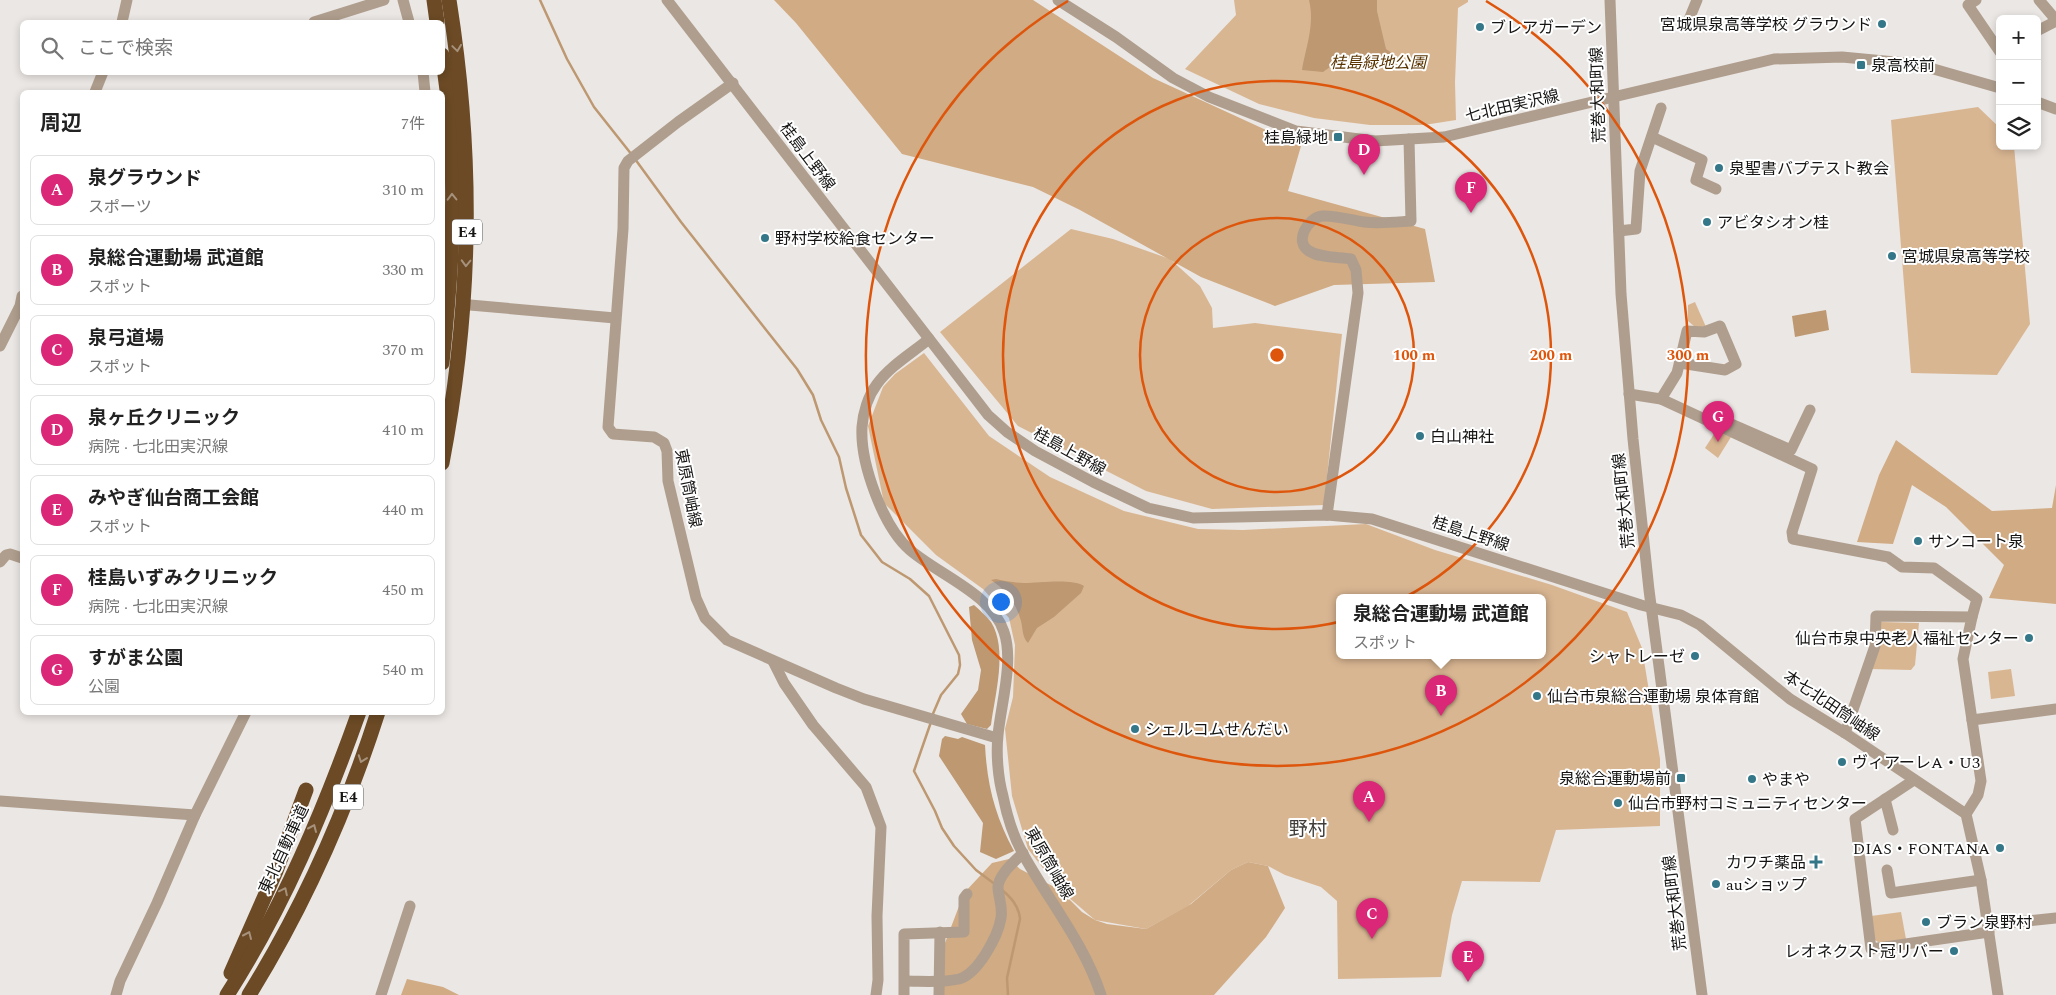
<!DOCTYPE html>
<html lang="ja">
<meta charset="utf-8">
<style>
:root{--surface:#fff;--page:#f6f6f6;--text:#222;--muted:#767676;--line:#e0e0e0;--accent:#db2777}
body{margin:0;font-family:Spectral,"Noto Sans JP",serif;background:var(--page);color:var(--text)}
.controls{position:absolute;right:15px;top:15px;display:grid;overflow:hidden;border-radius:8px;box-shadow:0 2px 8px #0003}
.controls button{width:45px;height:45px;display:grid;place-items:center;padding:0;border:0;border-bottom:1px solid var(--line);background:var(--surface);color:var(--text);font:25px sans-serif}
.you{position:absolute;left:1000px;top:601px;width:18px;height:18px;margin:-12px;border:4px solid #fff;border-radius:50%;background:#1a73e8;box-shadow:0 0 0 8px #1a73e833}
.badge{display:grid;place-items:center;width:32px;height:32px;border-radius:50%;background:var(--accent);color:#fff;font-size:16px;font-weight:700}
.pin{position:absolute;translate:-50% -41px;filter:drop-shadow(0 1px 2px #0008)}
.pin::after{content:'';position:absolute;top:26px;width:18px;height:15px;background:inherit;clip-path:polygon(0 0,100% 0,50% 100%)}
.popup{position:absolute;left:1336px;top:594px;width:210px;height:65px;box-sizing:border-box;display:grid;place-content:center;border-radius:8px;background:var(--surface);filter:drop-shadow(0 1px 4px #0005);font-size:16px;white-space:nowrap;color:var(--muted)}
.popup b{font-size:19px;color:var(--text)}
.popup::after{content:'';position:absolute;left:50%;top:100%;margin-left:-10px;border:10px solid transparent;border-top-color:var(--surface)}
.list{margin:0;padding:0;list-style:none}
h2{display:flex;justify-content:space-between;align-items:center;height:65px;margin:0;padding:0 20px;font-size:21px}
h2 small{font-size:16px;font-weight:400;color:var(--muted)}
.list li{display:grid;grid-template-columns:32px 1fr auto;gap:15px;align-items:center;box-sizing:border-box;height:70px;margin:0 10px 10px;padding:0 10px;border:1px solid var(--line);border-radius:8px}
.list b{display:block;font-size:19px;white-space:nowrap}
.list p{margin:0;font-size:16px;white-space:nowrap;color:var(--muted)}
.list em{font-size:16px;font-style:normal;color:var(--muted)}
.icon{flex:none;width:28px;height:28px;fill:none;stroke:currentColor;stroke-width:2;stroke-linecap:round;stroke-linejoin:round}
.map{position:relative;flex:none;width:2056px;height:995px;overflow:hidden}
.search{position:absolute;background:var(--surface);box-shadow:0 2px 8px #0003;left:20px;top:20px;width:425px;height:55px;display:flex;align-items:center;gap:12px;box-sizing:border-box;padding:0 18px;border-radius:8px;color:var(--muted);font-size:19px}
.panel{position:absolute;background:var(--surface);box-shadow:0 2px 8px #0003;left:20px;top:90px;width:425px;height:625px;border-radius:8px}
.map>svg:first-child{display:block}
</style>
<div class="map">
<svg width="2056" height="995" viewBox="0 0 2056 995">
<rect width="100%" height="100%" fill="#ebe7e4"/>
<g fill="#d9b692" fill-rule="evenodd">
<polygon points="1234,0 1468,0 1468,2 1458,8 1455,82 1456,120 1424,125 1370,125 1314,118 1259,104 1185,69 1236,15"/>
<polygon points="1978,107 2000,128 2000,146 2014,146 2030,324 1997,375 1911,373 1891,120"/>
<polygon points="1071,229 1113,239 1170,259 1200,286 1212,308 1213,328 1255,323 1342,334 1324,505 1212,509 1146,491 1018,426 940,332"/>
<polygon points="1695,302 1706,327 1695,327 1688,321 1688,305"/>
<path d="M924,353L989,436L1050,477L1124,511L1198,529L1243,530L1366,524L1435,550L1552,585L1627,612L1642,648L1660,759V826L1556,830L1540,882L1462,881L1452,915L1441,977L1338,979L1337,901L1321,887L1285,875L1268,866L1248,862L1231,870L1188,906L1146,929L1095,920L1060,890L1028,849L1012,796L1005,729L1013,697L1015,645L1009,618L983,589L936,555L884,503L868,426L883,387L895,374ZM1340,597H1542V655H1340Z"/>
<polygon points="1716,431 1731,437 1718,458 1705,448"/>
<polygon points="1881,622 1919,623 1915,665 1911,670 1870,669"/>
<polygon points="2011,669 2015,696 1991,699 1988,672"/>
<polygon points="1901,912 1906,939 1881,944 1875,940 1871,916"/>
</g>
<g fill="#d1ab84">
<polygon points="774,0 1033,0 1153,78 1301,146 1288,191 1425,229 1435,282 1334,285 1275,306 1201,277 1080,210 1033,187 902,154 796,23"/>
<polygon points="1896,440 1992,511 2052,508 2056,485 2056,604 1989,598 2004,565 1946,507 1912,485 1893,544 1857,542 1879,475"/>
<polygon points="1009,859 1020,869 1060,890 1082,912 1095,920 1107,924 1146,929 1191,904 1231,870 1248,862 1268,866 1285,908 1266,937 1214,995 941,995 942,951 964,893 992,863"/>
<polygon points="407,979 443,987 459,995 401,995"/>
</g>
<g fill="#bd9871">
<path d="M1309,0H1377V11L1386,49L1395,55L1392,67H1330L1323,72L1302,70C1306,46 1315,25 1309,0Z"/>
<polygon points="1826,310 1829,330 1795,337 1792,316"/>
<path d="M996,579C1005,581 1015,583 1024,583C1039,583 1072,578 1084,586L1081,593L1054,617L1037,628L1028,643C1022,637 1023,629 1021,621C1016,603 1006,590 991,580Z"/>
<path d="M974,605C980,610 986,616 991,622C1008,649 995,695 991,725L987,729L967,724L961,714L978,690L981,670L972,640L969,607Z"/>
<path d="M945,736L958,739L962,737L985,745C987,785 995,816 1014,851L996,859L980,852L983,823L939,756L942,739Z"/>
</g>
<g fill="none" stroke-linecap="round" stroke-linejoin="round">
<g stroke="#bd9871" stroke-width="2.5">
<polyline points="540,0 567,59 594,107 632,155"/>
<polyline points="635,159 681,222 797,369 813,395 821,420 839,457 846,488 861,535 882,562 910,579 929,596 959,655 960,665 958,674 941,695 932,716"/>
<polyline points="931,722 914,771 935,811 942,828 954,846 976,870 996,885"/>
<path d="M1002,890C1011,897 1019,907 1020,919L1007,978L1008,995"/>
</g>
<g stroke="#af9e8d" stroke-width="11">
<polyline points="403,0 409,22"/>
<polyline points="667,0 971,393 988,415 1007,432 1035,451 1093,482 1148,508 1193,518 1327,515 1372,519 1641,605 1681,615 1700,625 1790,699 1845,733 1966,814 1981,880 1998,995"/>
<polyline points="1058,0 1116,37 1173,78 1209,97 1296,131 1375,141 1444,137 1774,59 1842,57 1916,64 2000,88"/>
<polyline points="1610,0 1621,294 1633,439 1649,590 1702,995"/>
<polyline points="1976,0 1968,5 2000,52"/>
<polyline points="2039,0 2056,20"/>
<polyline points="1690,17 1697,0"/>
<polyline points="122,22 127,0"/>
<polyline points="314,22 384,0"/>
<polyline points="2037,31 2056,21"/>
<polyline points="423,72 425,92"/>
<polyline points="733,83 678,122 628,161 624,168 623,229 608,427 613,434 654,437 664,443 667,451 668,481 696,598 705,618 727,640 836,688 864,699 997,738"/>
<polyline points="95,92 103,72"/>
<polyline points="2037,102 2056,109"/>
<polyline points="1652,137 1702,160 1696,180 1716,189"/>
<polyline points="1619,231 1636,229 1640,171 1661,108"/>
<polyline points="470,305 615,318"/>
<path d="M929,339C912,353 890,366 877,384C868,396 863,413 862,427C860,463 883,527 910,550C939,575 992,594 1004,632C1014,661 1001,704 998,735C996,754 998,778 1003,796C1007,816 1013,836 1023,854C1049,901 1084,943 1101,995"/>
<polyline points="0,346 20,306 22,296"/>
<polyline points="1629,394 1661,399 1812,469 1792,532 1793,539 1888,557 1902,567 1934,568 1977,599 1972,617"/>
<polyline points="1661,399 1677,373 1687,331 1704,332 1720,326 1736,364 1725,370 1680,363"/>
<polyline points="1722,420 1791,450 1810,410"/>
<path d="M1327,515L1358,293L1356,270L1351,259C1338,257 1320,258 1309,251C1294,242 1307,218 1322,216C1335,215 1351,220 1364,222C1379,224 1396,222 1411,221L1409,139"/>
<polyline points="0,562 6,555 10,554 22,558"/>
<polyline points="773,661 784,683 813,725 866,787 881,827 877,916 878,980 876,995"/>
<polyline points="1972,720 2056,709"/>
<polyline points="1845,733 1875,646 1876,616 1972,617 1963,659 1981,781 1978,795 1966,814"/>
<polyline points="1914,780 1855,819 1871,949 1989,932"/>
<polyline points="1885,799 1893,830"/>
<polyline points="0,801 195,815"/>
<polyline points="1887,870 1891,893 1981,880"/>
<polyline points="1988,925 2056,918"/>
<path d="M905,981C922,981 942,983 959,979C978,974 998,936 1001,918C1003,906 998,896 998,887C999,874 1014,862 1023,853"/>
<polyline points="116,995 120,981 157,903 195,815 246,712"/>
<polyline points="381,995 410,906"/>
<polyline points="904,995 904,934 964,932 964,898 967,894"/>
<polyline points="939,995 940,932"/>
</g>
<g stroke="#6b4a25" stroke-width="15">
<polyline points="434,0 437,22"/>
<path d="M442,55C459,156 453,261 442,363"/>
<path d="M442,463C472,306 474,157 449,0"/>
<polyline points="231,973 276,871 306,790"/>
<path d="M227,995C283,908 324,810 359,712"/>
<path d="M249,995C304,906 346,812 378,712"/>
</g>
</g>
<defs><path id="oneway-chevron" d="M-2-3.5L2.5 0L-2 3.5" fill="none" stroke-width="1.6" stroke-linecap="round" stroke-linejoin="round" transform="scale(1.25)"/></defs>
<g stroke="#a6927c">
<use href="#oneway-chevron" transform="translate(457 48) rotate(82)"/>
<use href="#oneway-chevron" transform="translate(452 197) rotate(-91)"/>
<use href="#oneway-chevron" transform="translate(466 263) rotate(92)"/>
<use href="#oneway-chevron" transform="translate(362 759) rotate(110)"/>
<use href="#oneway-chevron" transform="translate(313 828) rotate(-66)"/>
<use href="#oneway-chevron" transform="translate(284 891) rotate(-64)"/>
<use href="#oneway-chevron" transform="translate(248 935) rotate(-66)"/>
</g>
<g fill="none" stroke="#de560c" stroke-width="2.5">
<circle cx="1277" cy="355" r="137"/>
<circle cx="1277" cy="355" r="274"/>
<path d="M1486 1A411 411 0 1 1 1068 1"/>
</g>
<g fill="#347788" stroke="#fff" stroke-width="2">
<circle cx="1882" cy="24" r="5"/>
<circle cx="1480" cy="27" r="5"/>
<rect x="1856" y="60" width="10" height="10" rx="2.5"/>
<rect x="1333" y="132" width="10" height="10" rx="2.5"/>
<circle cx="1719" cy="168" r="5"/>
<circle cx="1707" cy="222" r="5"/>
<circle cx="765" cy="238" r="5"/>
<circle cx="1892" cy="256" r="5"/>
<circle cx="1420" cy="436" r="5"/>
<circle cx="1918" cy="541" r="5"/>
<circle cx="2029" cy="638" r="5"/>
<circle cx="1695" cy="656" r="5"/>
<circle cx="1537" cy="696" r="5"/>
<circle cx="1135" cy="729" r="5"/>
<circle cx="1842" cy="762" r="5"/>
<rect x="1676" y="773" width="10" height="10" rx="2.5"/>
<circle cx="1752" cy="779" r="5"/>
<circle cx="1618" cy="803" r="5"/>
<circle cx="2000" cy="848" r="5"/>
<path d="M1813.5 854.5h5v5h5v5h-5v5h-5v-5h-5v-5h5z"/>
<circle cx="1716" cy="884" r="5"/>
<circle cx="1926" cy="922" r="5"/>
<circle cx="1954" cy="951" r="5"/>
</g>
<g text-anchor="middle" stroke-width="4" stroke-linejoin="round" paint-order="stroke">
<g fill="#fff" stroke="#5c5b5a" stroke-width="1">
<rect x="452" y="219.5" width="30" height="25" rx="4"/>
<rect x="333" y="784.5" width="30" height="25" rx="4"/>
</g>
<g font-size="15" font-weight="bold" fill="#161514">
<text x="467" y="237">E4</text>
<text x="348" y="802">E4</text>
</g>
<g font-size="16" fill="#161514" stroke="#fff" text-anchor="start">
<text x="1872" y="30" text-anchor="end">宮城県泉高等学校 グラウンド</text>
<text x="1490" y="33">ブレアガーデン</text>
<text x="1871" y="71">泉高校前</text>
<text x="1328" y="143" text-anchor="end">桂島緑地</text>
<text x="1729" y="174">泉聖書バプテスト教会</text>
<text x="1717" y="228">アビタシオン桂</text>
<text x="775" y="244">野村学校給食センター</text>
<text x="1902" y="262">宮城県泉高等学校</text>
<text x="1430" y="442">白山神社</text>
<text x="1928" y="547">サンコート泉</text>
<text x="2019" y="644" text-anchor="end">仙台市泉中央老人福祉センター</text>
<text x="1685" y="662" text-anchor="end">シャトレーゼ</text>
<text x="1547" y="702">仙台市泉総合運動場 泉体育館</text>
<text x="1145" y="735">シェルコムせんだい</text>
<text x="1852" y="768">ヴィアーレA・U3</text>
<text x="1671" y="784" text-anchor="end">泉総合運動場前</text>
<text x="1762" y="785">やまや</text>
<text x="1628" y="809">仙台市野村コミュニティセンター</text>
<text x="1990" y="854" text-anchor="end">DIAS・FONTANA</text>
<text x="1806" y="868" text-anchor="end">カワチ薬品</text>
<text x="1726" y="890">auショップ</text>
<text x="1936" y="928">ブラン泉野村</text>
<text x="1944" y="957" text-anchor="end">レオネクスト冠リバー</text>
</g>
<g font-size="16" font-style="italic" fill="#593401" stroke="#fff">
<text x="1378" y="68">桂島緑地公園</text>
</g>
<g font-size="16" fill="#161514" stroke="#fff">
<text transform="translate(1597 95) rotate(-92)" y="6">荒巻大和町線</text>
<text transform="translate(1512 105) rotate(-13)" y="6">七北田実沢線</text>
<text transform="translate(808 156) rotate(53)" y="6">桂島上野線</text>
<text transform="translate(1070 451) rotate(29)" y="6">桂島上野線</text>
<text transform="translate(689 488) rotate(79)" y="6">東原筒岫線</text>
<text transform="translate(1623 501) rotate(-96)" y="6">荒巻大和町線</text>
<text transform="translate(1471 533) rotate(18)" y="6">桂島上野線</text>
<text transform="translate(1832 705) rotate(34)" y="6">本七北田筒岫線</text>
<text transform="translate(283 849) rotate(-65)" y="6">東北自動車道</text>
<text transform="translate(1050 863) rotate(60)" y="6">東原筒岫線</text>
<text transform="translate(1674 903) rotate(-97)" y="6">荒巻大和町線</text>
</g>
<g font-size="19" fill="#3f3c39" stroke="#fff">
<text x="1308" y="835">野村</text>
</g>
</g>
<circle cx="1277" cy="355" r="8" fill="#de560c" stroke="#fff" stroke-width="2.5"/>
<g font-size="15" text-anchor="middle" font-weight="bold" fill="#de560c" stroke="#fff" stroke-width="4" stroke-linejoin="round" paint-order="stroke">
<text x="1414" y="360">100 m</text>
<text x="1551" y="360">200 m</text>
<text x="1688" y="360">300 m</text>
</g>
</svg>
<div class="controls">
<button>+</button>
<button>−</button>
<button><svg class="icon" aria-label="layers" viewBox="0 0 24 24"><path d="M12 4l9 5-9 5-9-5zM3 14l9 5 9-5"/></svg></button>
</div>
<div class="you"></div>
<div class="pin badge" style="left:1369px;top:822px">A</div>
<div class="pin badge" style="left:1441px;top:716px">B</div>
<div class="popup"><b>泉総合運動場 武道館</b>スポット</div>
<div class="pin badge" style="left:1372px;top:939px">C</div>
<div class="pin badge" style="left:1364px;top:175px">D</div>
<div class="pin badge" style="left:1468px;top:982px">E</div>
<div class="pin badge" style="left:1471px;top:213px">F</div>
<div class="pin badge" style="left:1718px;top:442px">G</div>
<div class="search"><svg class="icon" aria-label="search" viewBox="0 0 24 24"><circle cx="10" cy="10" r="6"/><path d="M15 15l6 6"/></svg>ここで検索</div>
<section class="panel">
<h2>周辺<small>7件</small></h2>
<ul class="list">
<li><span class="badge">A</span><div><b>泉グラウンド</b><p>スポーツ</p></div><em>310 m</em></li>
<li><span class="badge">B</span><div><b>泉総合運動場 武道館</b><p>スポット</p></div><em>330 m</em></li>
<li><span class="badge">C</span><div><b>泉弓道場</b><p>スポット</p></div><em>370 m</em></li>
<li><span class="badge">D</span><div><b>泉ヶ丘クリニック</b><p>病院 · 七北田実沢線</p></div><em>410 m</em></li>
<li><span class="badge">E</span><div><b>みやぎ仙台商工会館</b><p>スポット</p></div><em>440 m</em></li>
<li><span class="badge">F</span><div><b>桂島いずみクリニック</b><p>病院 · 七北田実沢線</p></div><em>450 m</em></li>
<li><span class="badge">G</span><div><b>すがま公園</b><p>公園</p></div><em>540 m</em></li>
</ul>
</section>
</div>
